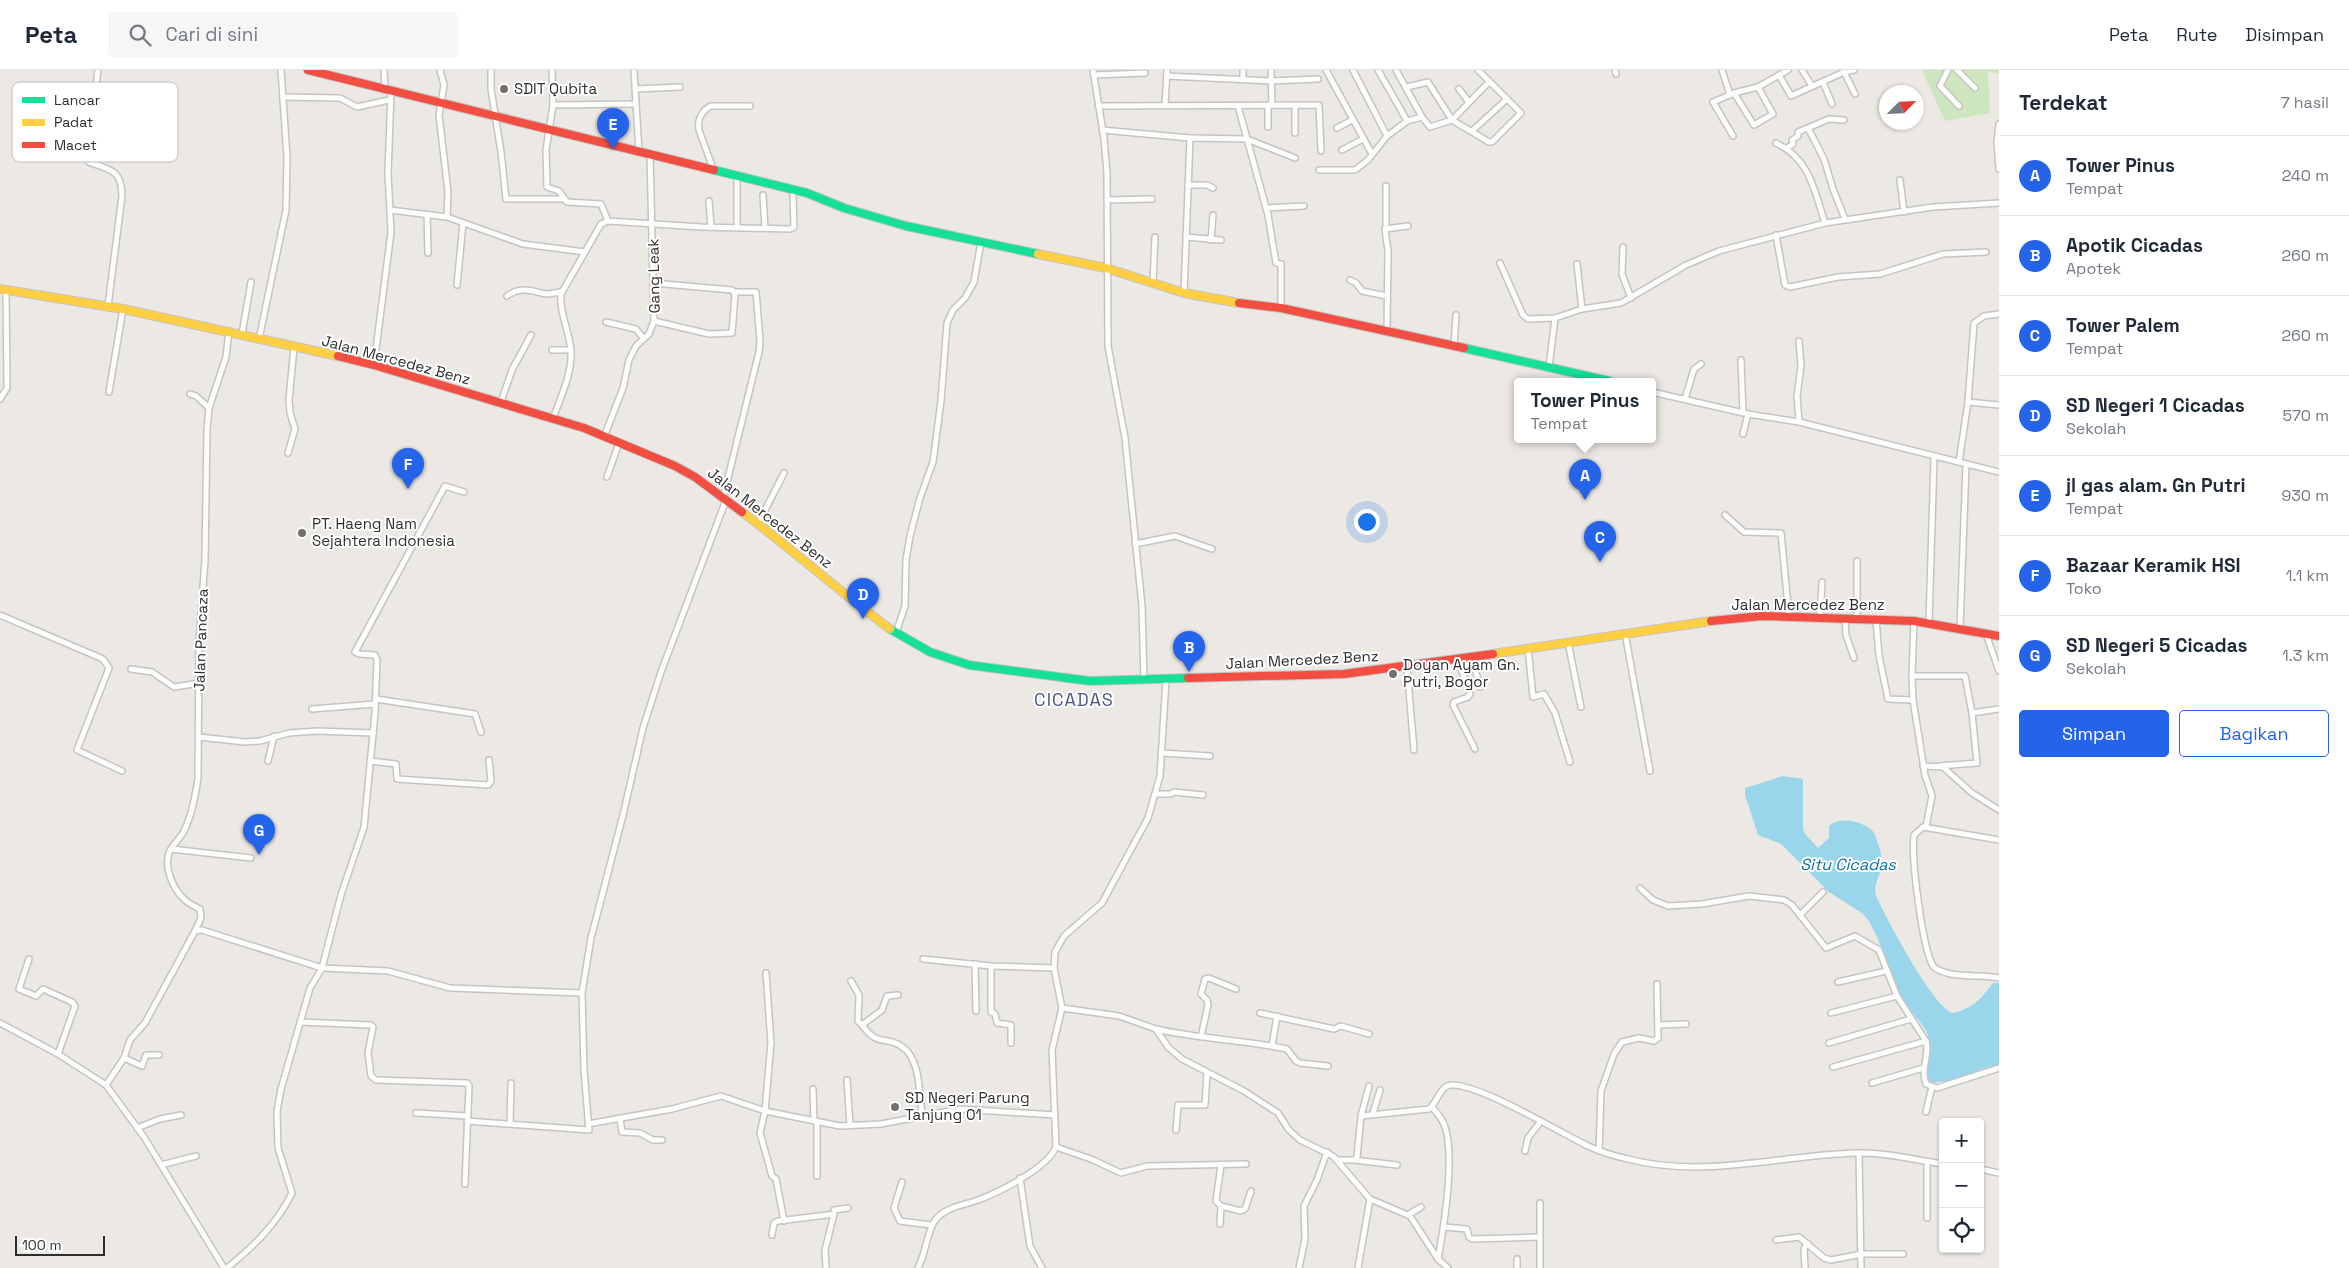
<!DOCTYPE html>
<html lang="id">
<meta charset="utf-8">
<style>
:root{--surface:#fff;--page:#f6f6f7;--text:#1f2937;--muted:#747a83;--line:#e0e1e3;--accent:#2563eb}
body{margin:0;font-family:"Space Grotesk",sans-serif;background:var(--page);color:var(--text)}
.controls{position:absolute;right:15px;bottom:15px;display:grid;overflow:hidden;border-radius:5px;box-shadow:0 1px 4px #0004}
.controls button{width:45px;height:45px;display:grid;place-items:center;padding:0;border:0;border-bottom:1px solid var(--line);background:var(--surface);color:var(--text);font:25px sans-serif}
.compass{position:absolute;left:1879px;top:15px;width:45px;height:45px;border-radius:50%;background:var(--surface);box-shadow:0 1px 4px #0004;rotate:66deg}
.scale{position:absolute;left:15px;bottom:12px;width:90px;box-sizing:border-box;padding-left:5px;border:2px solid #2e2e2e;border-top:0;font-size:14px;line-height:18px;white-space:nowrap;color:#2e2e2e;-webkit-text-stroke:4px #fff;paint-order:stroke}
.you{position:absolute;left:1366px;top:451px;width:18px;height:18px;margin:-12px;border:4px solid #fff;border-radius:50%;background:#1a73e8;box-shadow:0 0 0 8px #1a73e833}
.badge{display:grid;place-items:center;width:32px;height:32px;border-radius:50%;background:var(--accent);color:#fff;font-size:16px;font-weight:700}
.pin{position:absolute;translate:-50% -41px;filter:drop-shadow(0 1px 2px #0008)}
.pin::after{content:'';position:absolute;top:26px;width:18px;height:15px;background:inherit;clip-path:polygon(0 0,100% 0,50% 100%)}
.popup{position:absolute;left:1514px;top:308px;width:142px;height:65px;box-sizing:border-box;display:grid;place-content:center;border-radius:5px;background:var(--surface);filter:drop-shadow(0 1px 4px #0005);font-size:16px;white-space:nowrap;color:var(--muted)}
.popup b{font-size:19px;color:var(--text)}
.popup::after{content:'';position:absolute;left:50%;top:100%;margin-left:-10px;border:10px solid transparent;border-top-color:var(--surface)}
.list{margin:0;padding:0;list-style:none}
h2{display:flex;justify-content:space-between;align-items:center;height:65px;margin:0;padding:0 20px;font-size:21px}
h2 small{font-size:16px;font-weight:400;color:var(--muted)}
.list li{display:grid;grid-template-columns:32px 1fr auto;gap:15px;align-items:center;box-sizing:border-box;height:80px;padding:0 20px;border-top:1px solid var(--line)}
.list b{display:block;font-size:19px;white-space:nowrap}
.list p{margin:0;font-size:16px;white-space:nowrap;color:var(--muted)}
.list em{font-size:16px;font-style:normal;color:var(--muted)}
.actions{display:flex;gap:10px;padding:15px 20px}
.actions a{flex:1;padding:11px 0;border:1px solid var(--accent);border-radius:5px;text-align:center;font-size:18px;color:var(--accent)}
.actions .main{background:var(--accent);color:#fff}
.icon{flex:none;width:28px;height:28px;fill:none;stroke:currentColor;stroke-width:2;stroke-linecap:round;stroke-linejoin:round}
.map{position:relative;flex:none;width:1999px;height:1198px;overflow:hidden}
header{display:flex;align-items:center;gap:30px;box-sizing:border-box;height:70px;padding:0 25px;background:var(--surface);border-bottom:1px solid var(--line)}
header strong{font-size:24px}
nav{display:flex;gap:28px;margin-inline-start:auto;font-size:18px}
.search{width:350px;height:45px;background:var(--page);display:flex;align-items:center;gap:12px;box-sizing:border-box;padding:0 18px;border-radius:5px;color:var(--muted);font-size:19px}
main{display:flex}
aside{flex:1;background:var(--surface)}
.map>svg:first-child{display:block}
</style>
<header>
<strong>Peta</strong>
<div class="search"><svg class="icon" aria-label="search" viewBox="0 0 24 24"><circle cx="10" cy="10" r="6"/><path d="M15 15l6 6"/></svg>Cari di sini</div>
<nav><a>Peta</a><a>Rute</a><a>Disimpan</a></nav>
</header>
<main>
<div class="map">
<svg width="1999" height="1198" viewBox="0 0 1999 1198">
<rect width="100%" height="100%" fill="#ece8e4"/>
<polygon fill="#cee6be" points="1922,0 1999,0 1999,4 1988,2 1990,43 1945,51"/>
<path fill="#99d6ec" d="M1783,706L1803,709V758L1805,764L1818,778L1829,768V756C1840,746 1862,751 1873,761C1878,772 1883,784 1881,796C1880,807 1873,815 1876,826C1885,846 1936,943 1954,943C1973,938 1982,928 1993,913H1999V995C1976,998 1954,1014 1931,1012C1921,1001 1935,984 1929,968C1925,954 1912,945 1905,933C1889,908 1884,877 1869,851L1862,843L1829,822L1781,774L1758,765L1745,725V718Z"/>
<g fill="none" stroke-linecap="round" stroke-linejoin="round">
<defs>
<g id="street">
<path d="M98,0L86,87L89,92C112,101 121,99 122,126L108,236"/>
<polyline points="384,0 385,20"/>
<polyline points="440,0 444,15 439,45 448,122 447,147"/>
<polyline points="491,0 491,19 501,82 506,129 563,129"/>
<polyline points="552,0 553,35 546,80 547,117 559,121 567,132 601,134 608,151"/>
<polyline points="634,0 639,82"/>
<polyline points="1093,0 1104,68 1107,103 1108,276 1125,368 1142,536 1144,610"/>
<polyline points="1271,0 1272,35"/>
<polyline points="1326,0 1372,84"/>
<polyline points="1353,0 1387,66"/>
<polyline points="1396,0 1422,47 1430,57 1452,50 1489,12"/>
<polyline points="1615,0 1616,4"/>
<polyline points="1722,0 1730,25"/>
<polyline points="1802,0 1812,16"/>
<polyline points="1948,0 1940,16 1959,36"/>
<polyline points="1957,0 1975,18"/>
<polyline points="1844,2 1855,24"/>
<polyline points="1094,5 1145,3"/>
<polyline points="1779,5 1791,26 1844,2 1854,0"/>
<polyline points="1167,6 1271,11 1318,9"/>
<polyline points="1243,9 1243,0"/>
<polyline points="1823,12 1832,34"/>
<polyline points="1407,17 1428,12 1452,50 1489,72 1492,72 1521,43 1478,0"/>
<polyline points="636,19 680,17"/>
<polyline points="1459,19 1468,31"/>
<polyline points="1734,23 1754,55 1773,44 1758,17"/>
<polyline points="283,27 340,28 357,37 389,30"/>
<polyline points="553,35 636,34"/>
<polyline points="1165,35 1167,0"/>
<polyline points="1268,35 1268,57"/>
<polyline points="1295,35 1295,63"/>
<polyline points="1098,36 1319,35 1321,81"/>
<polyline points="1238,36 1268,145 1276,193 1281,194 1281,238"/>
<polyline points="1407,51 1422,47"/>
<polyline points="1999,54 1997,72 1999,99"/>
<polyline points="1337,58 1352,50"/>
<polyline points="1808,58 1824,89 1833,119 1845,149"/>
<polyline points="1102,60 1190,68"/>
<polyline points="1472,61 1507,29"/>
<polyline points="1733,66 1713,32 1734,23 1758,17 1788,0"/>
<path d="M1776,73C1810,89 1814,120 1825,153"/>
<polyline points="1787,78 1793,74 1792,70 1798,66 1798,62 1829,49 1844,50"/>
<polyline points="1342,80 1363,69"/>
<polyline points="1319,100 1355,100 1368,90 1387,66 1406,52 1406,49 1378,0"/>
<path d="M714,101L699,60C697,50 702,40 711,36H750"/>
<polyline points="1900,110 1904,142"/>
<polyline points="1188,115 1207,115 1213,118"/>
<polyline points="1386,116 1386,157"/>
<polyline points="763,125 765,158"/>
<polyline points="1107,130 1152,129"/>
<polyline points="709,131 711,157"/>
<polyline points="1266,138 1304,136"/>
<polyline points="390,140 447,147 523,174 585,182"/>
<polyline points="427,144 428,183"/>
<polyline points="737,157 737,106"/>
<polyline points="1776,165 1785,215 1790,217 1838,207 1880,204 1943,184 1986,182"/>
<polyline points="1186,167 1221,170"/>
<polyline points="1211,170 1213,145"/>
<polyline points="1623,177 1622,204 1631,228"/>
<polyline points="1500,193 1523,245 1528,249 1555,248 1582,239 1621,233 1686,195 1719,181 1825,153 1933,137 1999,133"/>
<polyline points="1577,194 1582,239"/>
<polyline points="1350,210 1356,213 1362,221 1387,226"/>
<polyline points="653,213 732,220 735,224 732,263 709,264 654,251"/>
<polyline points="1153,213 1155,167"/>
<polyline points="457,215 463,153"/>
<polyline points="1184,223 1190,68 1247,69 1295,88"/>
<path d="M507,226C521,216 531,221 546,224C551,224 557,222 562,222"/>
<polyline points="606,252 636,259 644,269"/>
<polyline points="1387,260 1388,181 1385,159 1408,156"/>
<polyline points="242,264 251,212"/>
<polyline points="259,269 286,140 287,87 281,0"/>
<polyline points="1799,271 1801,296 1797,326 1799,352"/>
<polyline points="1454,276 1456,245"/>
<polyline points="552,280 571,280"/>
<polyline points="1741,290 1743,342"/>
<polyline points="374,295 391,162 388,104 391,22"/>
<polyline points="1549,297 1555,248"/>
<polyline points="109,322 123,239"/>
<polyline points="1652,322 1748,344 1799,352 1999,402"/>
<polyline points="190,324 196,326 209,338"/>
<polyline points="0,329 7,318 6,220"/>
<polyline points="1685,329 1694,299 1701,294"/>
<polyline points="501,332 512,300 531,265"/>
<polyline points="1968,332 1999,335"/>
<path d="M553,349C560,328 572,305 571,282C570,262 559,243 561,224L601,154L608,151L701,157L790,159L794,157L793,125"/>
<polyline points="1743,364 1748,344"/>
<polyline points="604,367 623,318 629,290 636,276 649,264 654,251 650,86"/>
<polyline points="288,383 295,359 290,343 289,330 294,277"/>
<polyline points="1959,392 1968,332 1974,253 1984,246 1999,244"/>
<polyline points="607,407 619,373"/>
<polyline points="723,428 759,282 760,271 756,222 734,222"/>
<polyline points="1725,445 1744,462 1781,463 1789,546"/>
<polyline points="758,454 784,403"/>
<polyline points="1135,474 1175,466 1212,479"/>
<polyline points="1857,491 1857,548"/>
<polyline points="0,545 103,589 109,598 77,680 122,701"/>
<polyline points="1820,547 1822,512"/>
<polyline points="1845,548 1846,565 1854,588"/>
<polyline points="1876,549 1879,586 1888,629 1913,630"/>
<polyline points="1914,551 1912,606 1913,630 1925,705 1932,726 1926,757"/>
<polyline points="1929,553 1934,387"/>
<polyline points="1960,558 1966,395"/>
<polyline points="896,563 905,536 906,490 910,466 920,428 933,392 941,331 947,253 953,240 965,228 974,212 981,172"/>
<polyline points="1625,563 1650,701"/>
<polyline points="1986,564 1999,601"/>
<polyline points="1568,572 1581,637"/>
<polyline points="1528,578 1533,627 1544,624 1555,643 1570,692"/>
<polyline points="1472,588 1480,617"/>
<polyline points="1458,590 1470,624 1468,627 1454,632 1453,635 1475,679"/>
<polyline points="1407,597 1414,680"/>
<polyline points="131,599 152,602 174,617 200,613"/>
<polyline points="1912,606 1965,606 1972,643"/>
<polyline points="376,629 475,644 481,662"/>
<polyline points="312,639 375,634"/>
<polyline points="199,667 245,672 260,671 289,663 317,661 373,663"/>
<polyline points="1162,683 1210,686"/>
<polyline points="268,691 274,666"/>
<polyline points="370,691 396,694 397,709 488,715 491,711 489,690"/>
<polyline points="1923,696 1943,697 1972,723 1999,740"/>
<polyline points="1939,696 1977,693 1972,643 1999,639"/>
<polyline points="1155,724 1171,724 1174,722 1203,725"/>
<path d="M1999,770L1923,757L1914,765C1911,788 1922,876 1933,896C1945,909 1981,904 1999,908"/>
<polyline points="171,779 251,788"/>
<path d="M1640,818L1653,830L1668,836L1702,834L1749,826L1784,830L1792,835L1826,878L1855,866L1879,880L1897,926L1926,971C1930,986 1920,999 1926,1014L1937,1018L1999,998"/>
<polyline points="1800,845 1823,822"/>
<path d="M195,861L201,848L200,839C195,836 188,834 184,829C173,819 164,798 169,783C172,775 180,769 184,761C192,745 195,726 198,709L199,572L205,490L207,359L209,338L226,287L229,261"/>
<polyline points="29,889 19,919 36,926 43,919 72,932 75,936 58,984"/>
<polyline points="923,889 991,896 1054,898"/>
<polyline points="975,894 976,941"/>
<polyline points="991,896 991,942 995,944 997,953 1011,955 1011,973"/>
<polyline points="766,903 771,973 765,1041 760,1063 772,1106 776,1109 784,1151"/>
<polyline points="851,911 859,925 858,951 862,955 882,940 887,926 898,925"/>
<polyline points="1838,912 1886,901"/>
<polyline points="1062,938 1119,946 1156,959 1168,977 1182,989 1244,1021 1278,1043 1289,1060 1300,1070 1333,1086 1370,1129 1410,1146 1438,1189 1448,1198"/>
<polyline points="1260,943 1334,959 1341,956 1369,964"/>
<polyline points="1831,943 1897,926"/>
<polyline points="300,952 371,955 373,957 368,983 371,1006 376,1010 467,1013 469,1016 465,1114"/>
<polyline points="0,953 58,984 106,1015 144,1067 224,1198"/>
<path d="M862,955C879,978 884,965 901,976C921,988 919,1024 922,1045"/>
<polyline points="1658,955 1686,954"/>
<path d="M1156,959C1200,969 1244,970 1287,979L1296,991L1300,993L1328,996"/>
<polyline points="1201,967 1208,935 1207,930 1201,924 1205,909 1209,908 1236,919"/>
<polyline points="1829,973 1911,949"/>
<polyline points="1272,976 1277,946"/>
<polyline points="124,988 142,996 146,985 159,985"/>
<polyline points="1833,997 1926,971"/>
<polyline points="847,1010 850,1055"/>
<polyline points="1872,1013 1923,998"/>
<polyline points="106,1015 124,988 130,970 145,953 195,861 202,860 322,898 388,901 450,918 582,923 591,868 623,745 643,658 661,602 726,430"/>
<polyline points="813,1019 814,1051"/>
<path d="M1432,1037C1438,1044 1444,1051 1446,1060C1454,1092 1444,1156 1438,1189"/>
<polyline points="1926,1042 1932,1017"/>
<polyline points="416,1043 467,1046"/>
<polyline points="1373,1043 1380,1020"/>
<polyline points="1361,1046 1369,1016"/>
<polyline points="620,1049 622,1062 640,1063 653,1070 662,1070"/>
<polyline points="467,1051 589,1060 584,1000 582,923"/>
<polyline points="817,1052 817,1106"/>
<polyline points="510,1054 511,1013"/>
<polyline points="588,1054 672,1039 721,1026 765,1041 840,1056 881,1054 960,1039 1055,1045"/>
<polyline points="137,1058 160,1049 181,1045"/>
<polyline points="1176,1060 1178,1035 1205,1035 1207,1003"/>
<polyline points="1056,1077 1091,1089 1121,1103 1147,1096 1246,1094"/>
<polyline points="1525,1081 1528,1068 1541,1051"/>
<polyline points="1599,1081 1601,1021 1614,984 1622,972 1639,968 1654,971 1658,968 1657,914"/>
<polyline points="1859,1083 1861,1198"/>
<path d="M1338,1090H1354L1357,1087L1361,1046L1429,1039C1436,1034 1439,1020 1447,1016C1469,1007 1564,1065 1588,1076C1601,1082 1614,1086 1628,1089C1705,1109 1779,1085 1857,1083C1885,1082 1915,1090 1943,1094"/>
<polyline points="1354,1090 1397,1095"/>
<polyline points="161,1095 196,1086"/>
<polyline points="1980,1099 1999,1103"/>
<polyline points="1020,1108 1030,1176 1042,1198"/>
<polyline points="902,1112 894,1138 900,1151 931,1155"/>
<polyline points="1540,1133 1540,1198"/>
<polyline points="1221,1136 1241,1141 1245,1139 1251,1121"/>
<polyline points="1408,1145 1421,1137"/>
<polyline points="1927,1148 1927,1092"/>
<polyline points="1220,1154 1221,1136 1216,1131 1221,1095"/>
<polyline points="1444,1157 1467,1159 1469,1167 1472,1169 1540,1167"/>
<polyline points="772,1165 774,1153 778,1151 827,1145 834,1144 834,1140 848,1138"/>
<polyline points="1776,1170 1799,1167 1824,1188 1831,1190 1862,1184 1903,1184"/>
<polyline points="1805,1197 1804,1179 1807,1173"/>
<path d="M227,1198C253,1177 277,1154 292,1123L278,1078L277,1041L281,1019L310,918L322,898L341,825L364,757L375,643L377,590L375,585L359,584L355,582L445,416L464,422"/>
<polyline points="826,1198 825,1180 834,1144"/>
<path d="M918,1198C927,1181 927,1156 939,1146C950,1136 965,1135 978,1130C1000,1122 1047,1098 1056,1077L1052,980L1062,938L1054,898L1055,882L1064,866L1102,833L1148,748L1160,706L1166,610"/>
<polyline points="1299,1198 1305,1169 1304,1136 1317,1110 1327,1082"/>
<polyline points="1358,1198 1370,1129"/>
<polyline points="1517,1198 1517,1189"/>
</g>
<g id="fast">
<polyline points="714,100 807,123 844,138 906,156 1038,184"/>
<polyline points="1464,278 1609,311"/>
<polyline points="890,559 930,582 969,595 1090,611 1188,608"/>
</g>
<g id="slow">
<polyline points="1038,184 1106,198 1184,223 1239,233"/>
<polyline points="0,219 123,239 338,286"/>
<path d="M742,442C793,479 839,522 890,559"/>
<polyline points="1493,584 1711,551"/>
</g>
<g id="jam">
<polyline points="308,0 714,100"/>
<polyline points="1239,233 1281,238 1464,278"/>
<polyline points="338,286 374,295 584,358 675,396 695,407 742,442"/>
<polyline points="1711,551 1762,546 1914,551 1999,566"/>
<polyline points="1188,608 1344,604 1493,584"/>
</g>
</defs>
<use href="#street" stroke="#c5c4c5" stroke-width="8"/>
<use href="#fast" stroke="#c5c4c5" stroke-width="10"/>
<use href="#slow" stroke="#c5c4c5" stroke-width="10"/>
<use href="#jam" stroke="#c5c4c5" stroke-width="10"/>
<use href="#street" stroke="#fcfcfb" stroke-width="5"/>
<use href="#fast" stroke="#16e098" stroke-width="8"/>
<use href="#slow" stroke="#ffcf43" stroke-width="8"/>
<use href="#jam" stroke="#f24e42" stroke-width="8"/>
</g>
<g fill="#706f6e" stroke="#fff" stroke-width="2">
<circle cx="504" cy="19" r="5"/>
<circle cx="302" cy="463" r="5"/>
<circle cx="1393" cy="604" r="5"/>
<circle cx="895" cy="1037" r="5"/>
</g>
<g text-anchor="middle" stroke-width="4" stroke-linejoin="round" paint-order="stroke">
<g font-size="15" fill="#2e2e2e" stroke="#fff" text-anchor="start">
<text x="514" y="24">SDIT Qubita</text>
<text x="312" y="459">PT. Haeng Nam<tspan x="312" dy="17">Sejahtera Indonesia</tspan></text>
<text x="1403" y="600">Doyan Ayam Gn.<tspan x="1403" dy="17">Putri, Bogor</tspan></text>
<text x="905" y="1033">SD Negeri Parung<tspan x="905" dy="17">Tanjung 01</tspan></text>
</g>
<g font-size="15" fill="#2e2e2e" stroke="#fff">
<text transform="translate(654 206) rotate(-91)" y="5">Gang Leak</text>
<text transform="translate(396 290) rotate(15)" y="5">Jalan Mercedez Benz</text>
<text transform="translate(770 448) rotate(38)" y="5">Jalan Mercedez Benz</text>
<text x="1808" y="540">Jalan Mercedez Benz</text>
<text transform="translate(201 570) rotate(-88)" y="5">Jalan Pancaza</text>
<text transform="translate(1302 590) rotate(-3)" y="5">Jalan Mercedez Benz</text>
</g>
<g font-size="16" font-style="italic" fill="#0d6fa3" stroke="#fff">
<text x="1848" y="800">Situ Cicadas</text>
</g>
<g font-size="18" letter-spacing="1" fill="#4d5680" stroke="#fff">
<text x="1074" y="636">CICADAS</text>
</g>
</g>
<rect x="12" y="12" width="166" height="80" rx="8" fill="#fff" stroke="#c0c0c0" stroke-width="1"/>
<rect x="22" y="27" width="23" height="6" fill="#16e098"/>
<rect x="22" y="49" width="23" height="7" fill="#ffcf43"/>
<rect x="22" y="72" width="23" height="6" fill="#f24e42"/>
<g font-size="14" fill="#2e2e2e">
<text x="54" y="35">Lancar</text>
<text x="54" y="57">Padat</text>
<text x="54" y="80">Macet</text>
</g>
</svg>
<div class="controls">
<button>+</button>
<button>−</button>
<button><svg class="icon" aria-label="locate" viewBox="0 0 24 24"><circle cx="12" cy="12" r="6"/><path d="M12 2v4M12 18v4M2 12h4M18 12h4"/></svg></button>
</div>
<svg class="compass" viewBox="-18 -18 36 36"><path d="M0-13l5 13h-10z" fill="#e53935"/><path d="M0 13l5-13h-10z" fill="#747a83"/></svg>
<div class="scale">100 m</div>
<div class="you"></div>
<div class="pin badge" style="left:1585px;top:430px">A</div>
<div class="popup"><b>Tower Pinus</b>Tempat</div>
<div class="pin badge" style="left:1189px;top:602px">B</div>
<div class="pin badge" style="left:1600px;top:492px">C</div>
<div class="pin badge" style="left:863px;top:549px">D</div>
<div class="pin badge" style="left:613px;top:79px">E</div>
<div class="pin badge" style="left:408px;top:419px">F</div>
<div class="pin badge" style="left:259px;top:785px">G</div>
</div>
<aside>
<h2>Terdekat<small>7 hasil</small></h2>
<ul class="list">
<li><span class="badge">A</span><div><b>Tower Pinus</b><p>Tempat</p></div><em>240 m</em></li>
<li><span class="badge">B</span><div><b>Apotik Cicadas</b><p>Apotek</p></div><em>260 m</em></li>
<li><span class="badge">C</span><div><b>Tower Palem</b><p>Tempat</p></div><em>260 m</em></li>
<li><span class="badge">D</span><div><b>SD Negeri 1 Cicadas</b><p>Sekolah</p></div><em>570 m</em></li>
<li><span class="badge">E</span><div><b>jl gas alam. Gn Putri</b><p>Tempat</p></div><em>930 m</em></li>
<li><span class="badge">F</span><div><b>Bazaar Keramik HSI</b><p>Toko</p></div><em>1.1 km</em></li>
<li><span class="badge">G</span><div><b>SD Negeri 5 Cicadas</b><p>Sekolah</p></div><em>1.3 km</em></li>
</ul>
<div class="actions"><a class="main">Simpan</a><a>Bagikan</a></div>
</aside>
</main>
